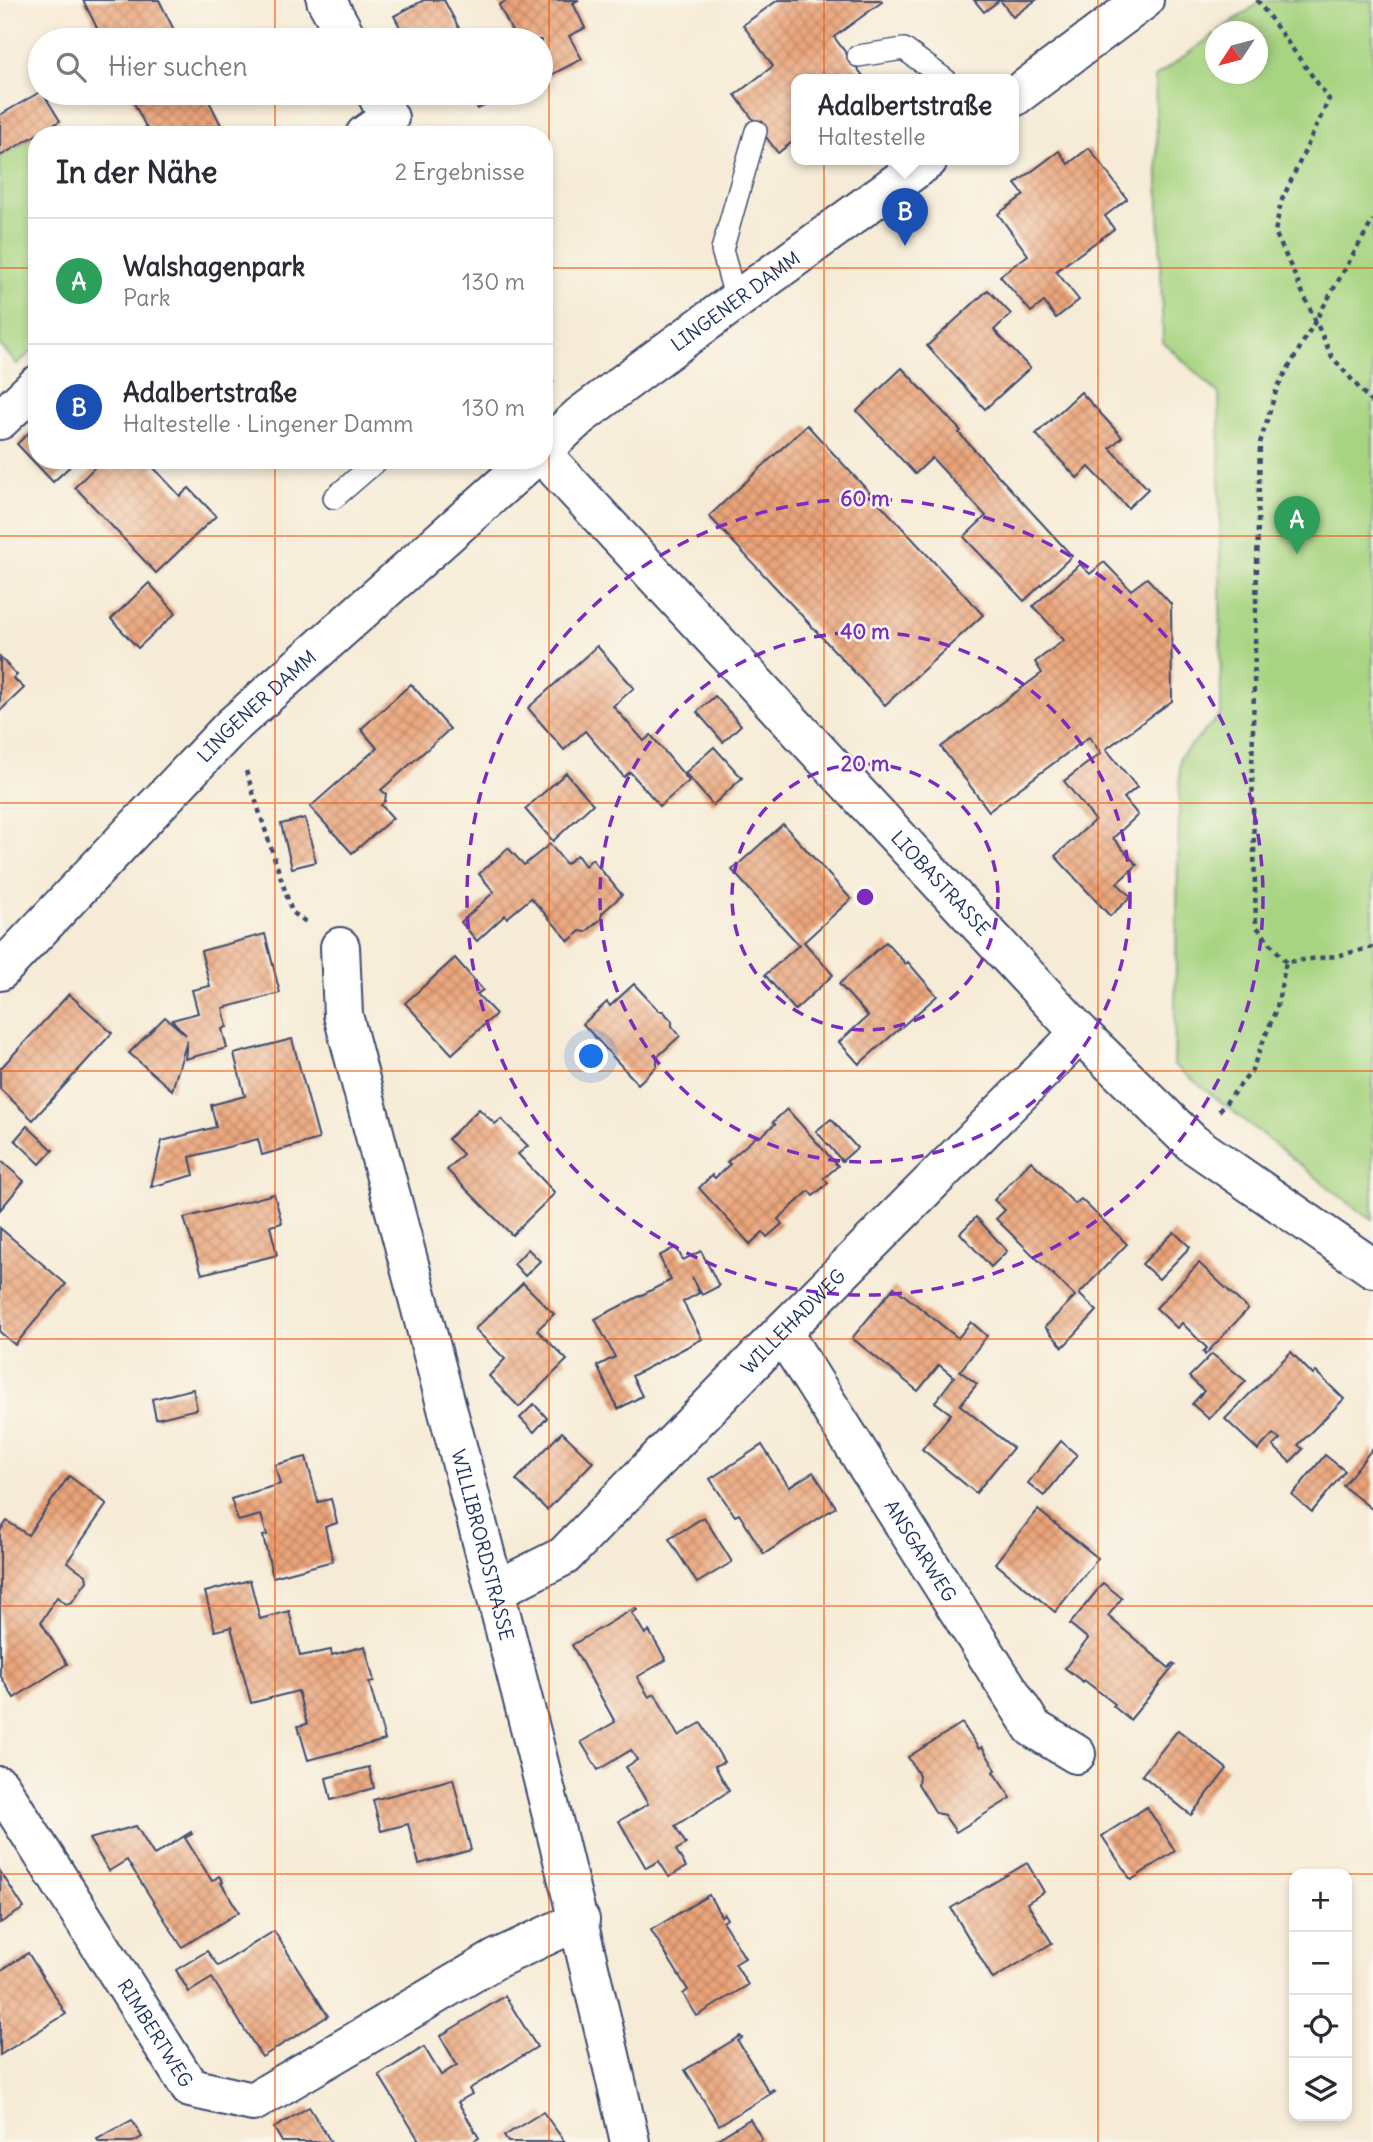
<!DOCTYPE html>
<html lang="de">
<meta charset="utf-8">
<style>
:root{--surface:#fff;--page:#f7f7f7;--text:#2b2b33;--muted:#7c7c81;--line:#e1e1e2;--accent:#111827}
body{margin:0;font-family:Delius,sans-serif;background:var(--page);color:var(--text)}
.controls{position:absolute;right:21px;bottom:21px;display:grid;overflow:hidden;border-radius:14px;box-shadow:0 4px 10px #0003}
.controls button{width:63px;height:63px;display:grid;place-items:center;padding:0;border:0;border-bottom:2px solid var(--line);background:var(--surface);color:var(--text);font:35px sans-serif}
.compass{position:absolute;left:1205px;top:21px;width:63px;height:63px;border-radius:50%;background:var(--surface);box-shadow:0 4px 10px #0003;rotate:234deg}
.you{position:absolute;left:592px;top:1057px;width:24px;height:24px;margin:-18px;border:5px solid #fff;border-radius:50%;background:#1a73e8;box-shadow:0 0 0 10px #1a73e833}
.badge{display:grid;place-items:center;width:46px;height:46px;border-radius:50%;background:var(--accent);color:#fff;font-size:23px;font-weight:700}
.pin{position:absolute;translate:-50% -58px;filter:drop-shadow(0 2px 4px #0008)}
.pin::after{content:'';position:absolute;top:37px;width:24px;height:21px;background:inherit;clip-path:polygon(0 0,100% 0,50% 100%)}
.popup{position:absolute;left:791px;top:74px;width:228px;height:91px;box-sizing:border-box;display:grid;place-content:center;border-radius:14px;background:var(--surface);filter:drop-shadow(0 2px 5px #0005);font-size:23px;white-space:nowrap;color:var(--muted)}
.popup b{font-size:26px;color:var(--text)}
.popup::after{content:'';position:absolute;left:50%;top:100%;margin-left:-14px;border:14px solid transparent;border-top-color:var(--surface)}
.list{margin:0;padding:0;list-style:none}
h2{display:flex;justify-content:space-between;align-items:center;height:91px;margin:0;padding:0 28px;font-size:30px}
h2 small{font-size:23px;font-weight:400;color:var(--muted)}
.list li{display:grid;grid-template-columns:46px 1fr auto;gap:21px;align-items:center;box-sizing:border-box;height:126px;padding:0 28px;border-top:2px solid var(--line)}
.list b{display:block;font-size:26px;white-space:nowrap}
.list p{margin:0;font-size:23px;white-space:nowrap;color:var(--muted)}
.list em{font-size:23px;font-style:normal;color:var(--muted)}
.icon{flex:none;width:38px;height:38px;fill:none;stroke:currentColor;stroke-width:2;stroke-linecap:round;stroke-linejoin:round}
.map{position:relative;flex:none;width:1373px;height:2142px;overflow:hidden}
.search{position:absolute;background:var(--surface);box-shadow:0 4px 10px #0003;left:28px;top:28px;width:525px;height:77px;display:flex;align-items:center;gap:18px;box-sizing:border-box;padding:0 24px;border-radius:38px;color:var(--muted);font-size:26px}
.panel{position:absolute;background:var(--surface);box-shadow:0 4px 10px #0003;left:28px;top:126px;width:525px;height:343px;border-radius:28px}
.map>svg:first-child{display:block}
</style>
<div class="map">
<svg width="1373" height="2142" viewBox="0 0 1373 2142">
<defs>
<pattern id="building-cross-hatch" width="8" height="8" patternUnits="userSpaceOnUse" patternTransform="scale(1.75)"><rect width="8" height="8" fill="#eba479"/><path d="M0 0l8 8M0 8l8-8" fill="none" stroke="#be8666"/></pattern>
</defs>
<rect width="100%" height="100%" fill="#fbf7ec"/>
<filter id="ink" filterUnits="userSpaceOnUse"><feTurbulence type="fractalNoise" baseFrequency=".0143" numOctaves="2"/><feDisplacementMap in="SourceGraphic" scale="14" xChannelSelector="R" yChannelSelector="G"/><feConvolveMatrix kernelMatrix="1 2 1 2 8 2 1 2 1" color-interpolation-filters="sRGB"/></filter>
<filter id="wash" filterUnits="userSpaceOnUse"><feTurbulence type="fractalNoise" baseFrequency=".00686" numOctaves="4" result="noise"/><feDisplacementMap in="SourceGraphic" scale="28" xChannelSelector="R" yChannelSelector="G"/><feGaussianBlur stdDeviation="1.57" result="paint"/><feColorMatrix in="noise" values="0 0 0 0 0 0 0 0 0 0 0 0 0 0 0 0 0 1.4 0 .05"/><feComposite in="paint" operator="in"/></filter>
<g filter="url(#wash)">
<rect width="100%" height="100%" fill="#f6ebd6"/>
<g fill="#a7d481" stroke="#618270" stroke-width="2">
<polygon points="1263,0 1373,0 1373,1219 1359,1211 1174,1065 1180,757 1221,714 1219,394 1163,342 1155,77 1215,34 1216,74 1258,74 1258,32 1219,31"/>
<polygon points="37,135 37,347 17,364 0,345 0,157"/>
</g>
<g id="blocks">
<g fill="url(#building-cross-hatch)">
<polygon points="83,0 159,0 179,40 103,40"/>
<polygon points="424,0 444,0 460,30 440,40 407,40 394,16"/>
<polygon points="508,0 579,0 573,3 585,28 569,36 582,59 541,80 541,40 516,40 499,5"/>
<polygon points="778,0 881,0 882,2 834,37 866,80 796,80 796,139 778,153 735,95 773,66 743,25"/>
<polygon points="974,0 1036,0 1013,17 1000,0 984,12"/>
<polygon points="40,92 43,93 60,121 0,156 0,115"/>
<polygon points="129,93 205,93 226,135 150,135"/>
<polygon points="470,93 510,93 478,109"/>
<polygon points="1089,148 1127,199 1105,216 1114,229 1056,271 1079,300 1056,318 1044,302 1031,312 1000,276 1028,255 998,214 1024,195 1015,184 1059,151 1068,164"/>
<polygon points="988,290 1011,314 994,330 1030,368 985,409 927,346"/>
<polygon points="902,368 961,431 959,433 1072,556 1024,601 964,537 986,516 932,458 915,474 857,411"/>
<polygon points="1081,392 1122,437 1110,448 1148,489 1128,508 1089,467 1077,478 1036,434"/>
<polygon points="37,425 37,460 77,460 53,482 17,444"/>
<polygon points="807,425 983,615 885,705 709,516"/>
<polygon points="102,460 160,460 153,467 180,496 189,488 216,516 156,573 75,487"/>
<polygon points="1104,562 1131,590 1147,578 1171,604 1172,701 1106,749 1137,787 1124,798 1138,815 1113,838 1137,865 1117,883 1131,897 1110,916 1055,856 1095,820 1064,781 1101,753 1089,737 989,811 941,747 1042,673 1035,662 1064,640 1033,606 1080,564 1090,574"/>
<polygon points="149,583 176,613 138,648 111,619"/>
<polygon points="597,646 634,688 613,706 644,741 651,735 689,781 660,806 630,772 624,777 585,731 564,750 528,708"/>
<polygon points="0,657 17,675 13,678 24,688 0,711"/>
<polygon points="411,684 450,729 381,790 386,794 385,801 381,805 393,818 352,853 310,807 377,748 361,729"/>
<polygon points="715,696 741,725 723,742 697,712"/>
<polygon points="714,747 742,778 713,805 685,773"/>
<polygon points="566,773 593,804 553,841 525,809"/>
<polygon points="305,818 316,862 292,868 281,824"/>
<polygon points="783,824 851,899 804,942 833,975 795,1010 765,975 799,945 732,870"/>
<polygon points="550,844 566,864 577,855 585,866 592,859 622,895 602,913 601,919 586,932 580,931 569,941 531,898 507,918 505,915 477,941 461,922 494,892 479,874 508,848 524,865"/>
<polygon points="265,934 280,993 223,1008 227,1027 222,1029 227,1048 185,1059 187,1041 172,1090 129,1053 165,1017 186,1035 172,1020 198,1013 192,990 210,986 201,951"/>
<polygon points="886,942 906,964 908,962 937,996 859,1064 839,1042 868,1016 839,984"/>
<polygon points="455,958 483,990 477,994 496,1014 452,1054 405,1003"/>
<polygon points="634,984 659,1011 663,1011 672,1021 672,1026 680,1036 657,1057 657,1066 638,1084 583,1024 607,1002 610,1006"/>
<polygon points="69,994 112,1033 33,1120 0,1089 0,1069"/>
<polygon points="292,1039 319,1139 262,1155 258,1139 190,1157 194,1175 151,1187 162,1141 216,1127 211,1105 245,1096 234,1054"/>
<polygon points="479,1109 495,1124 501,1119 528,1146 518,1154 555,1193 512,1235 447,1170 463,1154 448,1139"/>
<polygon points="787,1109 838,1166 824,1178 828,1183 813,1196 809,1191 778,1219 782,1224 767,1237 763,1232 750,1244 699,1188 712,1175 715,1178 730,1164 727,1162 758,1135 760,1137 775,1124 773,1122"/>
<polygon points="831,1119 857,1148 842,1161 816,1131"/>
<polygon points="27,1126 53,1150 40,1164 15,1140"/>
<polygon points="0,1160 24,1181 0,1210"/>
<polygon points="1031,1161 1075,1204 1081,1199 1127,1244 1079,1294 1097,1311 1063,1347 1045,1327 1075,1296 996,1219 1005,1210 994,1200"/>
<polygon points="274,1194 282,1223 270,1226 277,1255 202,1274 184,1218"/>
<polygon points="976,1217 1007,1251 991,1267 960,1233"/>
<polygon points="0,1228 66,1284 15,1345 0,1332"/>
<polygon points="1174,1232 1190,1247 1159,1279 1142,1264"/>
<polygon points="676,1247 683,1260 701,1251 719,1286 702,1295 692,1277 699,1293 683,1302 702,1339 632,1376 642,1396 618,1409 597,1366 615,1357 595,1319 671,1280 659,1256"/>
<polygon points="528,1249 540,1261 525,1276 514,1264"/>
<polygon points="1199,1263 1248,1309 1205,1355 1203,1352 1207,1348 1182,1323 1177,1328 1156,1308"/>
<polygon points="523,1283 554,1314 537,1330 567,1360 519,1407 489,1376 505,1359 475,1329"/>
<polygon points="894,1287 958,1338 971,1322 987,1336 960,1371 977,1384 960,1405 1013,1448 976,1493 922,1449 951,1414 935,1402 954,1377 939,1365 918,1391 852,1338"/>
<polygon points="1291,1352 1313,1375 1316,1372 1344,1399 1298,1445 1303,1449 1290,1462 1273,1446 1280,1439 1273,1434 1258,1450 1225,1419"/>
<polygon points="1212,1354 1246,1381 1209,1419 1192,1404 1204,1391 1189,1377"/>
<polygon points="193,1389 197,1409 156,1419 152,1399"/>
<polygon points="534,1404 547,1418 534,1432 520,1418"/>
<polygon points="562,1432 593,1462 547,1510 516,1480"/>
<polygon points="1061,1441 1077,1455 1044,1496 1028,1483"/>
<polygon points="762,1445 789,1487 813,1472 836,1507 764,1554 739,1514 735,1516 710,1479"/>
<polygon points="1373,1448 1373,1510 1343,1486"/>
<polygon points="1325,1455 1345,1471 1312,1512 1292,1495"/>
<polygon points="306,1457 318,1502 331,1499 337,1523 325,1527 333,1561 273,1577 263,1536 267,1535 261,1515 238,1521 231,1499 280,1484 275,1465"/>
<polygon points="69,1476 107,1504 67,1562 86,1575 87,1581 72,1602 66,1604 57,1597 41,1622 67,1664 14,1698 0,1675 0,1531 7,1521 28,1535"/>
<polygon points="1038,1510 1098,1558 1055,1612 995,1563"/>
<polygon points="704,1517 732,1562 697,1583 669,1539"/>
<polygon points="250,1580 260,1619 289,1611 300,1656 331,1650 332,1655 365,1646 374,1681 369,1682 385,1740 308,1760 298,1726 307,1724 298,1691 251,1703 231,1627 215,1631 205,1592"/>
<polygon points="1103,1583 1122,1598 1108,1616 1169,1668 1173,1663 1175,1665 1130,1720 1113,1706 1115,1704 1084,1680 1083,1682 1065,1668 1088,1639 1070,1624"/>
<polygon points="635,1608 637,1610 632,1613 645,1634 649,1631 666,1660 637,1677 649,1697 655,1694 678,1736 701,1723 724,1762 715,1766 729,1791 675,1826 686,1844 676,1850 686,1867 669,1877 659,1861 646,1868 619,1821 648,1804 626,1767 637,1760 631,1750 598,1770 581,1742 615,1722 572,1645"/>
<polygon points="962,1723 979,1749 982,1747 996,1770 993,1772 1011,1798 956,1832 944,1815 936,1813 918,1784 919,1775 908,1757"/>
<polygon points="1178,1730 1227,1769 1191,1815 1142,1775"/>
<polygon points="369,1767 374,1788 331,1800 326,1778"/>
<polygon points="453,1779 471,1850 419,1864 408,1824 381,1831 373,1800"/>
<polygon points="1147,1807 1175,1851 1131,1880 1102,1836"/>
<polygon points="136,1826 154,1855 191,1832 192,1834 185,1838 212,1881 219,1876 223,1882 221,1883 239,1912 182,1947 127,1860 109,1871 89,1839"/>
<polygon points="1027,1863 1044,1892 1027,1903 1052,1943 993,1979 951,1908"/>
<polygon points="0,1871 24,1908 0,1923"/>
<polygon points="709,1895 721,1916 724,1914 727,1919 723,1922 745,1958 735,1964 748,1985 697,2016 683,1994 688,1990 651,1930"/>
<polygon points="274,1931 328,2016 262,2057 212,1978 189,1992 176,1970 207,1951 218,1966"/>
<polygon points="28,1953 66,2014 0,2055 0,1971"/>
<polygon points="505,1996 537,2047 469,2089 472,2094 458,2102 479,2138 472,2142 420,2142 379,2075 424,2047 441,2075 457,2065 440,2036"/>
<polygon points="740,2036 742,2038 738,2041 769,2092 773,2089 775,2091 719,2125 685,2070"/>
<polygon points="309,2107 331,2142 282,2142 274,2128"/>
<polygon points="543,2112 565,2142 508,2142 504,2136"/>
<polygon points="750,2119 762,2139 758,2142 713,2142"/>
<polygon points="132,2120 142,2137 133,2142 99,2142 97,2139"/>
</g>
</g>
</g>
<g filter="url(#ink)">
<use href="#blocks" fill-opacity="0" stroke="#3c4b70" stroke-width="2"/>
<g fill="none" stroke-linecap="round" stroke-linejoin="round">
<defs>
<g id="lane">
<polyline points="858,56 904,49 946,80"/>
<polyline points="736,300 722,250 756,131"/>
<polyline points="334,498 378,460"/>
</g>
<g id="street">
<polyline points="326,0 348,40"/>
<polyline points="365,135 389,118 376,93"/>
<polyline points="0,420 37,385"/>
<path id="s1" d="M544,456L1080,1033L1192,1143L1373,1268"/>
<path id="s2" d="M340,947L343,1015C442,1390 544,1764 630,2142"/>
<path id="s3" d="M782,1332L1033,1728L1076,1754"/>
<path id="s4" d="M496,1590L564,1556L782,1332L1080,1033"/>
<path id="s5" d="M0,1786L190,2088L253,2102L496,1959L580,1920"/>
</g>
<g id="secondary">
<polyline points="1014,97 1144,0"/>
<path id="s6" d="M544,449L580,416L644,368L928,160"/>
<path id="s7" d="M0,971L231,727L531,460"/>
</g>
</defs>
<use href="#lane" stroke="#3c4b70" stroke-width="24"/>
<use href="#street" stroke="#3c4b70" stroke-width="42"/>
<use href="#secondary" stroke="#3c4b70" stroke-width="42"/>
<g stroke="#3c4b70" stroke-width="4.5" stroke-dasharray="5 5" stroke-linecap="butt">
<polyline points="1257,0 1329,99 1281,202 1275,232 1332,357 1373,404"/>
<polyline points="544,374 553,384"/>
<polyline points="246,771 292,912 306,922"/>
<polyline points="1286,962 1256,926 1252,769 1260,443 1277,388 1373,220"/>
<polyline points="1219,1111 1251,1072 1277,1007 1286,962 1336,956 1373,947"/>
</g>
<use href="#lane" stroke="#fff" stroke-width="21"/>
<use href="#street" stroke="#fff" stroke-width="38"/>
<use href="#secondary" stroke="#fff" stroke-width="38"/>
</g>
</g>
<path fill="none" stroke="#e8590c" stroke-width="2" stroke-opacity="0.55" d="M275,0V40M549,0V2142M824,0V2142M1098,0V2142M275,93V135M0,268H37M544,268H1373M275,460V2142M0,536H1373M0,803H1373M0,1071H1373M0,1339H1373M0,1606H1373M0,1874H1294M1294,1874H1347M1347,1874H1373"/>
<g fill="none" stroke="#7b2cbf" stroke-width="3.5" stroke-dasharray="12 9">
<circle cx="865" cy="897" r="133"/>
<circle cx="865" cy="897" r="265"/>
<circle cx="865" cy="897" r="398"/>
</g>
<g text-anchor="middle" stroke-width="5" stroke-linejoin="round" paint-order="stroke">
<g font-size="19" fill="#1b2f5e" stroke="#fbf7ec">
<text dy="7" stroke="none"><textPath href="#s6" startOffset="242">LINGENER DAMM</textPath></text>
<text dy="7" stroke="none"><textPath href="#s7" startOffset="369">LINGENER DAMM</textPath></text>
<text dy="7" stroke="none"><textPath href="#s1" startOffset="583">LIOBASTRASSE</textPath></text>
<text dy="7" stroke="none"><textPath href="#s4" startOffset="404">WILLEHADWEG</textPath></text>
<text dy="7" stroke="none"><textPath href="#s2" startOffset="616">WILLIBRORDSTRASSE</textPath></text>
<text dy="7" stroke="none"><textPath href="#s3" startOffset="259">ANSGARWEG</textPath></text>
<text dy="7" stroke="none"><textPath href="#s5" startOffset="292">RIMBERTWEG</textPath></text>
</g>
</g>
<circle cx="865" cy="897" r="10" fill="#7b2cbf" stroke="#fbf7ec" stroke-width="3.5"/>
<g font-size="21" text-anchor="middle" font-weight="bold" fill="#7b2cbf" stroke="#fbf7ec" stroke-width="5" stroke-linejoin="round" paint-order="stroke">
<text x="865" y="506">60 m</text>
<text x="865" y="639">40 m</text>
<text x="865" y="771">20 m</text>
</g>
</svg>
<div class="controls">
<button>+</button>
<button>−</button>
<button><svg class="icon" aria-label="locate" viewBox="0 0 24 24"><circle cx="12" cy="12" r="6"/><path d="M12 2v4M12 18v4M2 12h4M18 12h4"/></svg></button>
<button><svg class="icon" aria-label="layers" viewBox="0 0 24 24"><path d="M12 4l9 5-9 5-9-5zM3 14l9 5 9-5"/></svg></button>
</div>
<svg class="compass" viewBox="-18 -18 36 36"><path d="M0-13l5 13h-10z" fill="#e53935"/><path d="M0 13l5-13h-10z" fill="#7c7c81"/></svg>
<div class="you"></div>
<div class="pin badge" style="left:1297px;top:554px;background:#2e9e5b">A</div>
<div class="pin badge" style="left:905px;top:246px;background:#1a4fb4">B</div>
<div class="popup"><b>Adalbertstraße</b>Haltestelle</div>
<div class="search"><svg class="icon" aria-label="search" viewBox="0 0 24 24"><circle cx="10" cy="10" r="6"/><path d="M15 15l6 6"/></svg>Hier suchen</div>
<section class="panel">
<h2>In der Nähe<small>2 Ergebnisse</small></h2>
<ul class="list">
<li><span class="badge" style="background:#2e9e5b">A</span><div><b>Walshagenpark</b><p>Park</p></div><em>130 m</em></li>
<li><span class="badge" style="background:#1a4fb4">B</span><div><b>Adalbertstraße</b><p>Haltestelle · Lingener Damm</p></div><em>130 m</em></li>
</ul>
</section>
</div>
